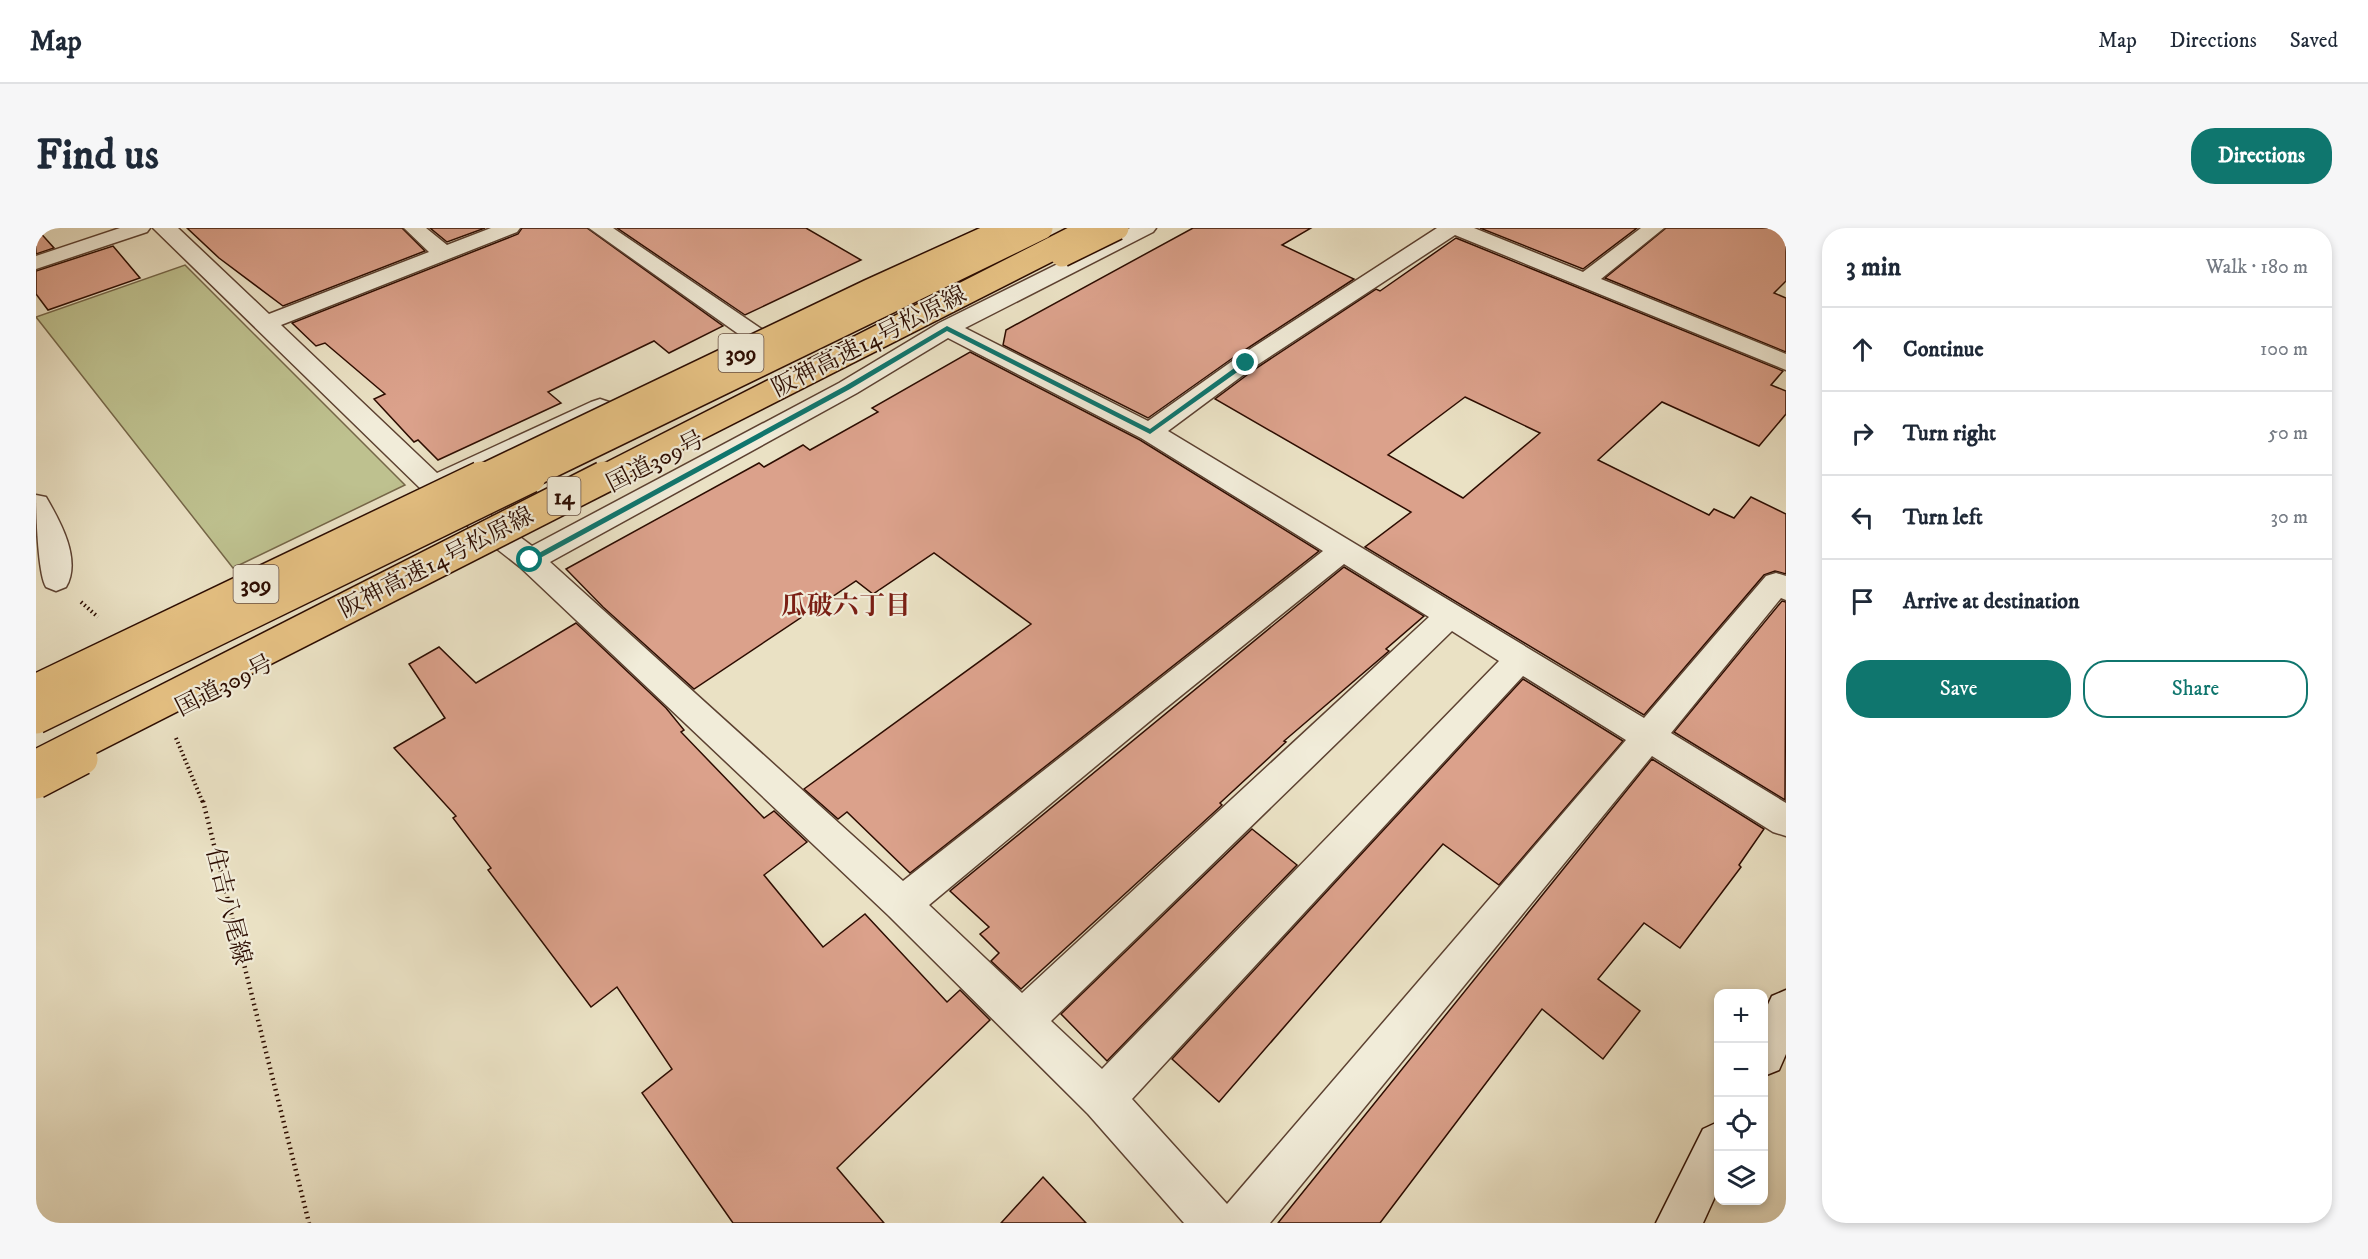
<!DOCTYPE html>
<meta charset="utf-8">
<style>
:root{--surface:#fff;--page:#f6f6f7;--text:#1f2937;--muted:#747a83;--line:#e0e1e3;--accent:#0f766e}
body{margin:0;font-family:"IM FELL DW Pica","Noto Serif JP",serif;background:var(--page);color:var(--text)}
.controls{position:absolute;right:18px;bottom:18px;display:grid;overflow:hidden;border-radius:12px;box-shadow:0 3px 9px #0003}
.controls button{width:54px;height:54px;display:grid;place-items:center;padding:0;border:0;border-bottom:2px solid var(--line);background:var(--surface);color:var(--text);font:30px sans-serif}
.stop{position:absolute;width:18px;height:18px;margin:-14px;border:4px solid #0f766e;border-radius:50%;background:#fff}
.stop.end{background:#0f766e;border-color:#fff;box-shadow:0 2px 6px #0008}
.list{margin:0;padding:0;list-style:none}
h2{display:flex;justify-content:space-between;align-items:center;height:78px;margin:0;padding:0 24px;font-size:26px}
h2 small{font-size:20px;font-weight:400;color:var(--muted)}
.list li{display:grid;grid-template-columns:39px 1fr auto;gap:18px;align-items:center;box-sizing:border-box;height:84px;padding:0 24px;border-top:2px solid var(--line)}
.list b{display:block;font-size:22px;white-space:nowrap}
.list em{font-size:20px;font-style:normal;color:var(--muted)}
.actions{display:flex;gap:12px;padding:18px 24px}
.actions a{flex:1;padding:14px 0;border:2px solid var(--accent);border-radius:24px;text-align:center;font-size:21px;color:var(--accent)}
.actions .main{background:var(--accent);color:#fff}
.icon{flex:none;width:33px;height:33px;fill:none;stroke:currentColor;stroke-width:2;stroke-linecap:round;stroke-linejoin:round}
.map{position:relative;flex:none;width:1750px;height:995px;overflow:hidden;border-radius:24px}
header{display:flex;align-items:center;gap:36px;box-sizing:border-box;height:84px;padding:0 30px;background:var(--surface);border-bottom:2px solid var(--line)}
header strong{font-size:28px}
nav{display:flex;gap:33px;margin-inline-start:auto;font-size:21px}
.intro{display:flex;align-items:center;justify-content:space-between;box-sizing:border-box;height:144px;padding:0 36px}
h1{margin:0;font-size:42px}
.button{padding:15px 27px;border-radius:24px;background:var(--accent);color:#fff;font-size:21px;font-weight:700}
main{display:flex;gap:36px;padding:0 36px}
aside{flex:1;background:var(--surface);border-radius:24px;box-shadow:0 3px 9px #0003}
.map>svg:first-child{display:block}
</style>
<header>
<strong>Map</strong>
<nav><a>Map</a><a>Directions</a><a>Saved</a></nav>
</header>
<div class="intro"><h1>Find us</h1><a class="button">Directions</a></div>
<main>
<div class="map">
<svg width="1750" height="995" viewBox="0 0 1750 995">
<rect width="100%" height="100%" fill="#eae1c4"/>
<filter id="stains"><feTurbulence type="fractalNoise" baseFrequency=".00333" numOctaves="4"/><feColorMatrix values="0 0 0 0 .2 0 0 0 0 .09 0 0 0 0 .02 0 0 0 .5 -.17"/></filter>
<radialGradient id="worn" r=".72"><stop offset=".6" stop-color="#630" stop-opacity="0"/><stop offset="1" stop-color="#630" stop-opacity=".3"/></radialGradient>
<polygon fill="#bec18f" stroke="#756648" stroke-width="1.5" points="149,37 369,257 197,340 0,89"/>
<g fill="#dba18b" stroke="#2c0c00" stroke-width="1.5" fill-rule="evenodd">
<polygon points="0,0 18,20 0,26"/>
<polygon points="151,0 366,0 389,23 247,78 183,30"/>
<polygon points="394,0 449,0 411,14"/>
<polygon points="486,0 551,0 687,98 633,125 618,113 512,164 525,175 402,232 382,212 378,214 338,171 349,166 289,115 280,118 256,95 482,6"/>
<polygon points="581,0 770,0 825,32 709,87"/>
<polygon points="1157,0 1275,0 1246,17 1318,51 1201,127 1112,190 967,117 970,102"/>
<polygon points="1444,0 1601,0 1547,41"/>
<polygon points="1630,0 1750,0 1750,53 1738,65 1750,70 1750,124 1569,50"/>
<path d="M1420,10L1747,143L1735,157L1750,163V186L1723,218L1626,174L1562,232L1673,287L1678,281L1698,290L1715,269L1750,286V346L1739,343L1728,347L1608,487L1329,319L1375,284L1179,171L1219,141L1340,61L1344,63ZM1429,169L1504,205L1427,270L1352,227Z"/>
<polygon points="77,18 104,50 12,82 0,66 0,43"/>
<polygon points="934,124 1104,212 1283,323 874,645 811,584 802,591 768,561 995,396 898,325 837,366 820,353 658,461 567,379 530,341 723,235 728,239 767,217 774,222 842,184 836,180"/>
<polygon points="1308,339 1388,388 1350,421 1353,423 1248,513 1250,514 1184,575 1186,577 985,761 955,733 963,725 944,706 953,699 914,663"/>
<polygon points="1746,373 1750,374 1749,572 1638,504"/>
<polygon points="540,395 630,480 648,502 645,504 728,590 738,583 771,614 728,647 787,719 829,686 911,774 924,762 954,792 801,940 848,995 697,995 606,865 636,841 581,759 555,779 452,642 455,640 417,590 420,588 358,520 409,490 373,436 403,419 440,455"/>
<polygon points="1487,451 1587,513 1463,657 1407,616 1183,874 1136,831"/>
<polygon points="1616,531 1728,601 1703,637 1705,639 1644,720 1608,695 1562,751 1604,783 1567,831 1506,781 1344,995 1242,995"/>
<polygon points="1216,601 1261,637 1071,833 1025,786"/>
<polygon points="1007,949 1050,995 965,995"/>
</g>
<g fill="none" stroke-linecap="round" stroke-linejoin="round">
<defs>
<path id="pedestrian" d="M0,267L10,269C24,293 46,332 30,359L20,363L10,359C2,347 0,285 0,267Z"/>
<g id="minor">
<polygon points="84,0 114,0 111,4 0,41 0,28"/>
<path d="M117,0H142L233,86L393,24L368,0H390L411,17L455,0H484L481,4L245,97L401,245L555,174L564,171L573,174L577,179L573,184L417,259L496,318L803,155L903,95L1094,0H1120L1117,4L929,100L1112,193L1202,129L1401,0H1438L1547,44L1605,0H1628L1565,51L1750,126V142L1419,7L1218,139L1132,203L1608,490L1730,348L1740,345L1750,348V372L1745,370L1635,505L1750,575V608L1737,604L1616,528L1234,995H1148L1052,886L853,688L484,339L387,263ZM912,110L1105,210L1287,323L867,653L514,334L821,165ZM1308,336L1393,389L986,765L893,677L1120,488ZM1416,403L1463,433L1066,841L1015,793ZM1487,448L1590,512L1191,976L1096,871Z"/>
<polygon points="553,0 577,0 727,102 731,107 727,112 711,112"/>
</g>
<g id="secondary">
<polygon points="1750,762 1750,826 1743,842 1728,848 1728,785 1736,768"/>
<polygon points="1682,894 1682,962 1667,995 1620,995 1667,901"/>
</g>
</defs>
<use href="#pedestrian" stroke="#5c4131" stroke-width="3"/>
<use href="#minor" stroke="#5c4131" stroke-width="3"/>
<use href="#secondary" stroke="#2c0c00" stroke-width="3"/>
<g stroke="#2c0c00" stroke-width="4" stroke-dasharray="1.5 3" stroke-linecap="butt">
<polyline points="45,374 62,389"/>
<polyline points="140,510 167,575"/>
</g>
<polyline stroke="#2c0c00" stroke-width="4.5" stroke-dasharray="1.5 4" stroke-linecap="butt" points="167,573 273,995"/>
<use href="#pedestrian" fill="#f1ecd9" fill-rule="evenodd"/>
<use href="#minor" fill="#f1ecd9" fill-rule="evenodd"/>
<use href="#secondary" fill="#f1ecd9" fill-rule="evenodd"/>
<defs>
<g id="trunk-bridge-far1">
<polyline points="1026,27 1081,0"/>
<polyline points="442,250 833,63 972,0"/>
</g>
<g id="trunk-bridge">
<polyline points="0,462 445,249"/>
<polyline points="0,555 46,531"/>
</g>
<g id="motorway-bridge-far1">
<polyline points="491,250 1005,0"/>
<polyline points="565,250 1057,0"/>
</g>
<g id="motorway-bridge">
<polyline points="0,490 494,249"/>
<polyline points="0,538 568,249"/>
</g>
</defs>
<use href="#trunk-bridge-far1" stroke="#2c0c00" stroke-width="26" stroke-linecap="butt"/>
<use href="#trunk-bridge" stroke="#2c0c00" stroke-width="34" stroke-linecap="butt"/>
<use href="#motorway-bridge-far1" stroke="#2c0c00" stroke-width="26" stroke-linecap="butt"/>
<use href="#motorway-bridge" stroke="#2c0c00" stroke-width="34" stroke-linecap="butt"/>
<use href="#trunk-bridge-far1" stroke="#e5c082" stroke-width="23"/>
<use href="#trunk-bridge" stroke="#e5c082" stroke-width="31"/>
<use href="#motorway-bridge-far1" stroke="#e5c082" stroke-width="23"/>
<use href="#motorway-bridge" stroke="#e5c082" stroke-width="31"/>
</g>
<polygon fill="#0f766e" points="911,98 1114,201 1208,133 1214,135 1114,206 911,103 814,161 497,334 490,332 809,158"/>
<g text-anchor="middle" stroke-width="4.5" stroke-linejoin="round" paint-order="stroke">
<g fill="#f1ecd9" stroke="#674f41" stroke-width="1.5">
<rect x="682.5" y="106" width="45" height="38" rx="4.5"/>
<rect x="511.5" y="249" width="33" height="38" rx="4.5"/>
<rect x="197.5" y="337" width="45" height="38" rx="4.5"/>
</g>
<g font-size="22" font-weight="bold" fill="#2c0c00">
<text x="705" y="133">309</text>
<text x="528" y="276">14</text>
<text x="220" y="364">309</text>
</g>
<g font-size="24" fill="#2c0c00" stroke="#f1ecd9">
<text transform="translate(833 113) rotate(-27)" y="8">阪神高速14号松原線</text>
<text transform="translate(619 233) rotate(-27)" y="8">国道309号</text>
<text transform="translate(400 334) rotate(-27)" y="8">阪神高速14号松原線</text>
<text transform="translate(188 457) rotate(-27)" y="8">国道309号</text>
<text transform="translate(193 678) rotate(76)" y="8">住吉八尾線</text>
</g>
<g font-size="26" font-weight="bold" fill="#7a1f14" stroke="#f1ecd9">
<text x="810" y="386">瓜破六丁目</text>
</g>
</g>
<rect width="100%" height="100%" filter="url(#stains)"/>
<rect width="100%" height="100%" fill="url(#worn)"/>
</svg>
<div class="controls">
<button>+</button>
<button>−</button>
<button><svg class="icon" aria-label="locate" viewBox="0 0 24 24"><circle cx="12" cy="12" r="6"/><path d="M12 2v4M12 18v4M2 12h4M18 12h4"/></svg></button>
<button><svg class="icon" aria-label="layers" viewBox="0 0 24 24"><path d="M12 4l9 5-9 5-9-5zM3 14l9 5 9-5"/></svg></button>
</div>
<div class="stop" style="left:494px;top:332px"></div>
<div class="stop end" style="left:1210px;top:135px"></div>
</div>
<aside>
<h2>3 min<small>Walk · 180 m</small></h2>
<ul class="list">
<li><svg class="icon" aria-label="ahead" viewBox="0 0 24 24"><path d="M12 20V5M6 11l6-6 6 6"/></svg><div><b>Continue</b></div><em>100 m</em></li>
<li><svg class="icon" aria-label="right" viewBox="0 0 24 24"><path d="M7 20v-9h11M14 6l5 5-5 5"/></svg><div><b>Turn right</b></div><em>50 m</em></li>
<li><svg class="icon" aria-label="left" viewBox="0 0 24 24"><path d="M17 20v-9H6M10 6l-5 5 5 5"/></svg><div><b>Turn left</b></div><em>30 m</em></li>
<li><svg class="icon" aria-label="arrive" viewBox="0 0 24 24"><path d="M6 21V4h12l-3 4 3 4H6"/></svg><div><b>Arrive at destination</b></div></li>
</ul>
<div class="actions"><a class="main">Save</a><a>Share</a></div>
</aside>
</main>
